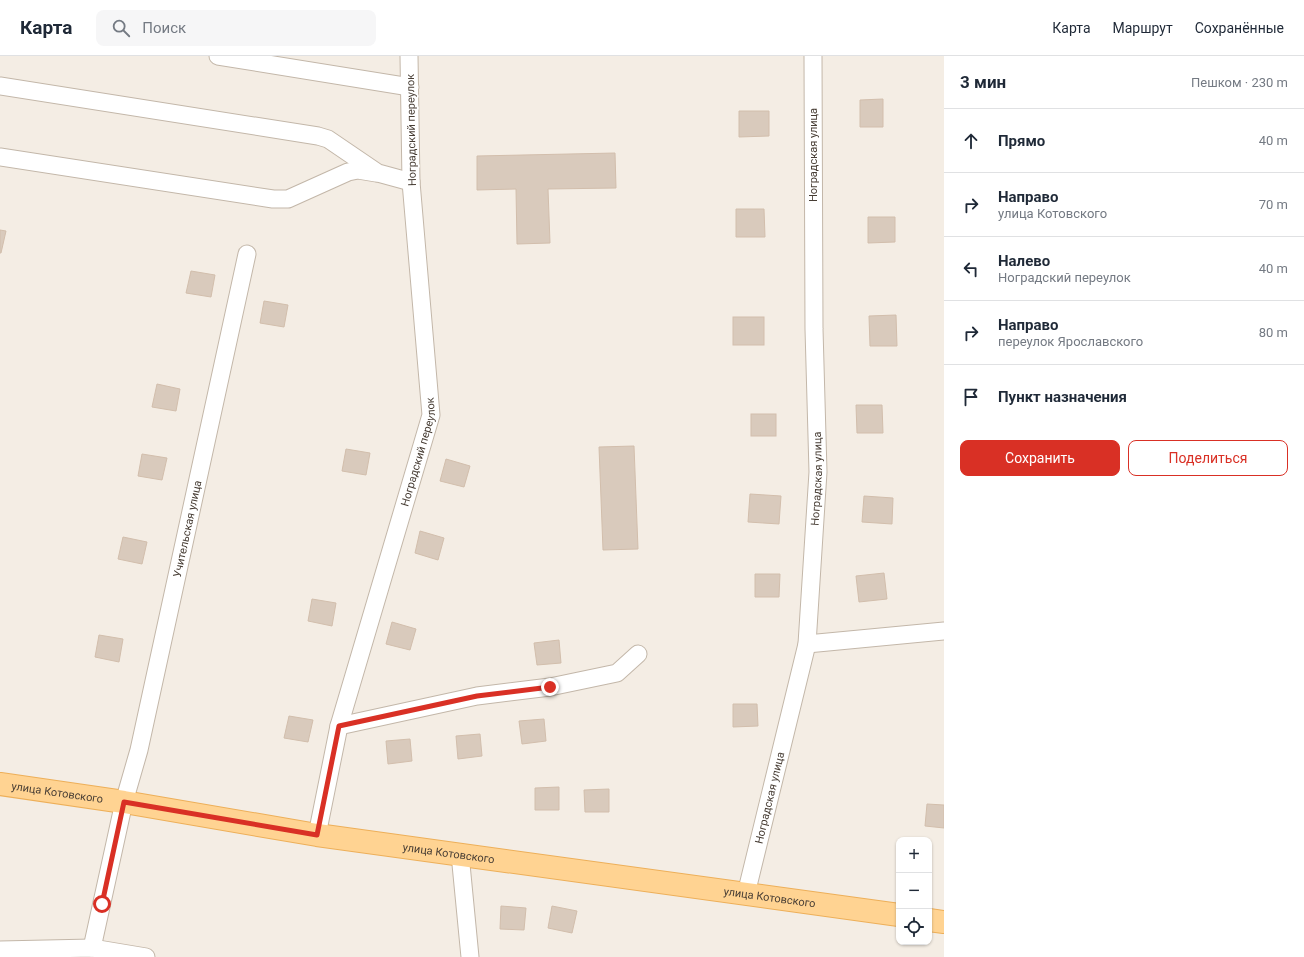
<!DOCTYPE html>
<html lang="ru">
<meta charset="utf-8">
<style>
:root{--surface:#fff;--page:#f6f6f7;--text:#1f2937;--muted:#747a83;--line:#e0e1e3;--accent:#d93025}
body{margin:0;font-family:Roboto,sans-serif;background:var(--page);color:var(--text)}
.controls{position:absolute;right:12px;bottom:12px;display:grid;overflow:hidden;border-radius:8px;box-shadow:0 1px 3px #0004}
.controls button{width:36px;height:36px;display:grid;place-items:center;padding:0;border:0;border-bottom:1px solid var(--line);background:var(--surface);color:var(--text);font:20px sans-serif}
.stop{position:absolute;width:12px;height:12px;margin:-9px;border:3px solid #d93025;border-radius:50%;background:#fff}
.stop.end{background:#d93025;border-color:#fff;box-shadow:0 1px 4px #0008}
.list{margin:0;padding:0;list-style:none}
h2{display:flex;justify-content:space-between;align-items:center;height:52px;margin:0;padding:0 16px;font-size:17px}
h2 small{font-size:13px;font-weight:400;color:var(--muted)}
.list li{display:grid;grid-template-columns:26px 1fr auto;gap:12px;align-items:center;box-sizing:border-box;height:64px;padding:0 16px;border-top:1px solid var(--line)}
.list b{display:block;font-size:15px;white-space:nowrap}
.list p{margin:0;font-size:13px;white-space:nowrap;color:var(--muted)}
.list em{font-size:13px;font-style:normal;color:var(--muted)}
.actions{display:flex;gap:8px;padding:12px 16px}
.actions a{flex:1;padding:9px 0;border:1px solid var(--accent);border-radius:8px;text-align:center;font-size:14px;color:var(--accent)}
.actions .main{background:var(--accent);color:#fff}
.icon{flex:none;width:22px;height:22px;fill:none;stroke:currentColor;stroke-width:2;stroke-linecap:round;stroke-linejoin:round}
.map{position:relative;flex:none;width:944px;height:901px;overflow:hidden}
header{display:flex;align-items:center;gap:24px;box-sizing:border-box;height:56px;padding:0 20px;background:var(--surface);border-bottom:1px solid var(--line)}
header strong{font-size:19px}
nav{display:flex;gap:22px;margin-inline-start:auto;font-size:14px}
.search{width:280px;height:36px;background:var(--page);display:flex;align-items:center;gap:10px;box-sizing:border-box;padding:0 14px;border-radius:8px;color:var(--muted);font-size:15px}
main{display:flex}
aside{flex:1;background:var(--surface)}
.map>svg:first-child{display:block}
</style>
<header>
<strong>Карта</strong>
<div class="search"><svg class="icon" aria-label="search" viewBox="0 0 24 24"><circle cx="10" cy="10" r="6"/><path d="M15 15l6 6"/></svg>Поиск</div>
<nav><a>Карта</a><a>Маршрут</a><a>Сохранённые</a></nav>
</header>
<main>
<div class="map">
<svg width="944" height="901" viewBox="0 0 944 901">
<rect width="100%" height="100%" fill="#f4ede4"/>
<g fill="#d9cabc" stroke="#d2beac">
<polygon points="883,43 883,71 860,71 860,44"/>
<polygon points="739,55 769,55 769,80 739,81"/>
<polygon points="615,97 616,132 548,133 550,187 517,188 516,133 477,134 477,100"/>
<polygon points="736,153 764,153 765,181 736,181"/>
<polygon points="868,161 895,161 895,186 868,187"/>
<polygon points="0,174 6,175 1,197 0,197"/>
<polygon points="191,215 215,219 211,241 186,237"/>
<polygon points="264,245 288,249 284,271 260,267"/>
<polygon points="896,259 897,290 870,290 869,260"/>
<rect x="733" y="261" width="31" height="28"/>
<polygon points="157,328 180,333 176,355 152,351"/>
<polygon points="856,349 882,349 883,377 857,377"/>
<rect x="751" y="358" width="25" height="22"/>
<polygon points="634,390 638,493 603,494 599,391"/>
<polygon points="346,393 370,397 366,419 342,415"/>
<polygon points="142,398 167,402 162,424 138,420"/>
<polygon points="446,403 470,410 464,431 440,425"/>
<polygon points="750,438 781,440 779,468 748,466"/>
<polygon points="864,440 893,442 892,468 862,466"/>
<polygon points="420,475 444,482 438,504 415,497"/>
<polygon points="123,481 147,486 142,508 118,503"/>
<polygon points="884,517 887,543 859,546 856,520"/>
<polygon points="755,518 780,518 779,541 755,541"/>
<polygon points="312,543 336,547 332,570 308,565"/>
<polygon points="392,566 416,573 410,594 386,588"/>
<polygon points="99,579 123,583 119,606 95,601"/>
<polygon points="559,584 561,607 537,609 534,587"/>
<polygon points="733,648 757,648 758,670 733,671"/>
<polygon points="289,660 313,664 308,686 284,682"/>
<polygon points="544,663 546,685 522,688 519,665"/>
<polygon points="480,678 482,700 458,703 456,680"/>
<polygon points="410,683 412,705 388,708 386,685"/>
<polygon points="559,731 559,754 535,754 535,732"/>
<polygon points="609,733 609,756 585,756 584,734"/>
<polygon points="927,748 944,749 944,772 925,770"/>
<polygon points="501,850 526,852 524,874 500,873"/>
<polygon points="552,850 577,855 572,877 548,872"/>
</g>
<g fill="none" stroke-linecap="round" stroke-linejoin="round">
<defs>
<g id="minor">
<polyline points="218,0 410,31"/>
<polyline points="0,30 318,80 328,83 378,117 411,126"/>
<polyline points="0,101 273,143 288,143 348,116 358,114 376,117"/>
<polyline points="807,588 944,575"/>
<polyline points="339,670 477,640 550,631 617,617 638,598"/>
<path id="s1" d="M317,779L339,670L431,359L411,126L409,0"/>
<polyline points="460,798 470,901"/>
<path id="s2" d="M746,838L807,588L818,416L814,273L813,0"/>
<path id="s3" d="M92,892L124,746L139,694L247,198"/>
<polyline points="0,894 92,892 146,901"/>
</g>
<g id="major">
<path id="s4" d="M0,728L124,746L317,779L899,859"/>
<polyline points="929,864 944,866"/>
</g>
</defs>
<use href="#minor" stroke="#c3b7a9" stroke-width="19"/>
<use href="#major" stroke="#edaf59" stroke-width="24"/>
<use href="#minor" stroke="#fff" stroke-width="17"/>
<use href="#major" stroke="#ffd392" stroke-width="22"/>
</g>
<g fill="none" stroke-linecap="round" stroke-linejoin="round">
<polyline stroke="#d93025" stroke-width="5" points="102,848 124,746 317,779 339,670 477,640 550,631"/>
</g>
<g text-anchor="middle" stroke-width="3.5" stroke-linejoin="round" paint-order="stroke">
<g font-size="11" fill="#473d34" stroke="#fff">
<text transform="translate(411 74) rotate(-91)" y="4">Ноградский переулок</text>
<text transform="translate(813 99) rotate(-90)" y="4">Ноградская улица</text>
<text dy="4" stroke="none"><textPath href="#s1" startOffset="397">Ноградский переулок</textPath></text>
<text dy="4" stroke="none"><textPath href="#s2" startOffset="423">Ноградская улица</textPath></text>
<text dy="4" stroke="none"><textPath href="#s3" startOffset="430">Учительская улица</textPath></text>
<text dy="4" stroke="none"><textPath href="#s4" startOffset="58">улица Котовского</textPath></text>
<text dy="4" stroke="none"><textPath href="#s2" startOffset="99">Ноградская улица</textPath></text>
<text dy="4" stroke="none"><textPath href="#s4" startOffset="454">улица Котовского</textPath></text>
<text dy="4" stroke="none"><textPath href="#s4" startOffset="778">улица Котовского</textPath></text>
</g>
</g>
</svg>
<div class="controls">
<button>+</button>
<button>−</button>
<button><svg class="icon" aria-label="locate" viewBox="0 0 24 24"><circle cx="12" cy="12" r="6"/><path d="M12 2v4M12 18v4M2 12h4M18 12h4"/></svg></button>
</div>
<div class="stop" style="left:102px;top:848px"></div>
<div class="stop end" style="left:550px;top:631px"></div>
</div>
<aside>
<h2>3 мин<small>Пешком · 230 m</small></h2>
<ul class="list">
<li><svg class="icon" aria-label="ahead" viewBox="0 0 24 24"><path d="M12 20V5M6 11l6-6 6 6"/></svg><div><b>Прямо</b></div><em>40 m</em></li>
<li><svg class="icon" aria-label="right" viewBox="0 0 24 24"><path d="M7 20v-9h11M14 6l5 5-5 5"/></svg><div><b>Направо</b><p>улица Котовского</p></div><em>70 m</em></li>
<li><svg class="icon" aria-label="left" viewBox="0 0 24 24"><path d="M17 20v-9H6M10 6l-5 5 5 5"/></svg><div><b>Налево</b><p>Ноградский переулок</p></div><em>40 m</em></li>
<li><svg class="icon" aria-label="right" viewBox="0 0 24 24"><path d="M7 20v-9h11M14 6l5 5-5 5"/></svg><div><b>Направо</b><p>переулок Ярославского</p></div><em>80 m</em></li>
<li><svg class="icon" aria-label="arrive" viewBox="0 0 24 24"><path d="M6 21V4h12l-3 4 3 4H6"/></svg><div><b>Пункт назначения</b></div></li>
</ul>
<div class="actions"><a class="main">Сохранить</a><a>Поделиться</a></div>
</aside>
</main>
